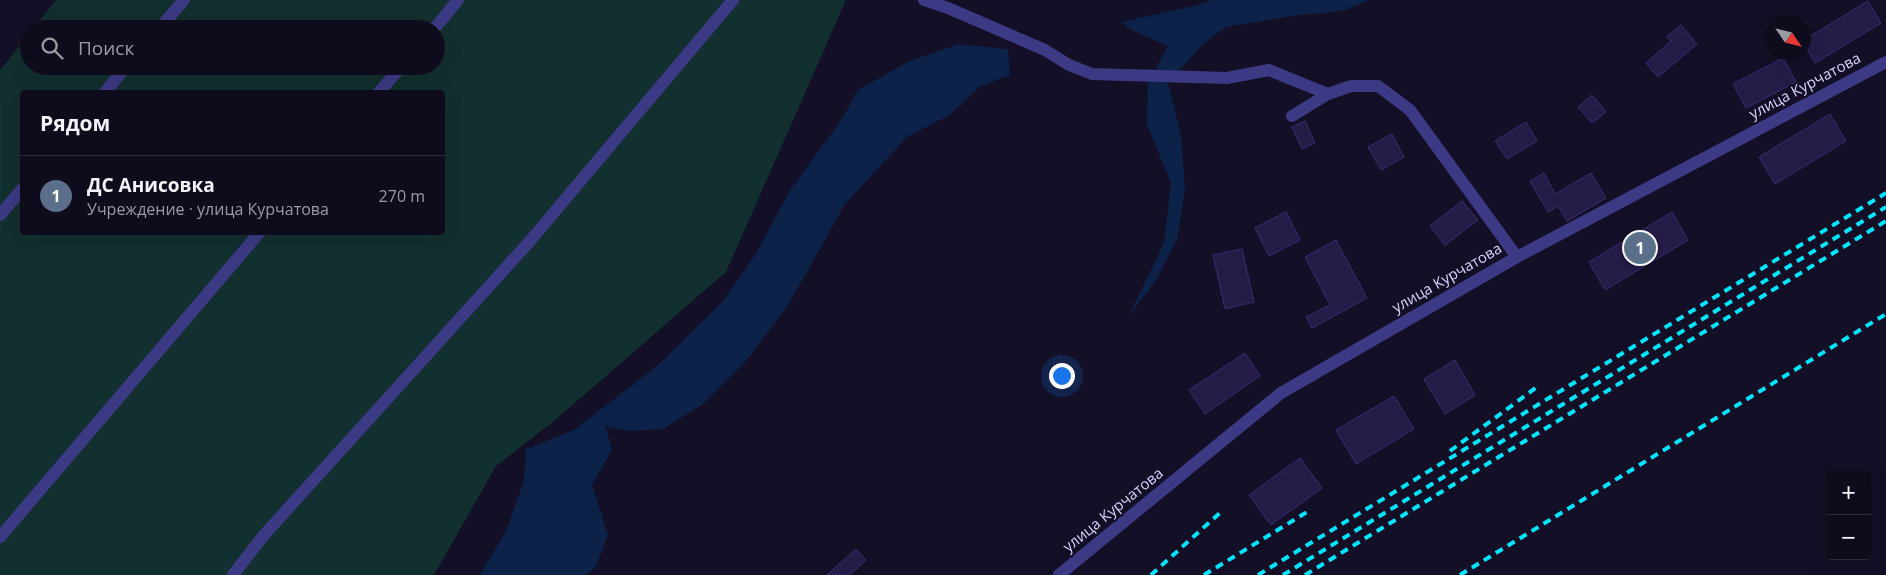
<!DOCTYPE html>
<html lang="ru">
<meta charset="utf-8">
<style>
:root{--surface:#0e0b1c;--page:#171425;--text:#f1f3f6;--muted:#9b9ba3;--line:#2e2b3b;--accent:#0f766e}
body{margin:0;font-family:"Open Sans",sans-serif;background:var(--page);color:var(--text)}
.controls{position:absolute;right:15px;bottom:15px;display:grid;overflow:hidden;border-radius:5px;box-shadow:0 5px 20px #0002}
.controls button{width:45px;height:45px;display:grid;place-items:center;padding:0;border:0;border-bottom:1px solid var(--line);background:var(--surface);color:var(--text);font:25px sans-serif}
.compass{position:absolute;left:1766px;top:15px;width:45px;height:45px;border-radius:50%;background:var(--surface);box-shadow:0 5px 20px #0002;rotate:125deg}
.you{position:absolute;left:1061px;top:375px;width:18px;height:18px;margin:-12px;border:4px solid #fff;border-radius:50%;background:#1a73e8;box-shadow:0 0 0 8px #1a73e833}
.badge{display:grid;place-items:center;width:32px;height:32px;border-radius:50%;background:var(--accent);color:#fff;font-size:16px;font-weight:700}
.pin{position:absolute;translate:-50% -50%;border:2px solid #fff;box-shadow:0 1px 5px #0006}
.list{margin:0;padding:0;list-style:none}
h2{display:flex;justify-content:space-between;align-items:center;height:65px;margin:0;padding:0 20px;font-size:21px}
h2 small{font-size:16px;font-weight:400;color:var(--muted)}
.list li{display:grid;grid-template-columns:32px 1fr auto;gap:15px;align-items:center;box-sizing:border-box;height:80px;padding:0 20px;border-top:1px solid var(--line)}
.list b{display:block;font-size:19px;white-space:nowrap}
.list p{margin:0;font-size:16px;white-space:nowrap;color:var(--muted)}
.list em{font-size:16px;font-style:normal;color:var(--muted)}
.icon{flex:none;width:28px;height:28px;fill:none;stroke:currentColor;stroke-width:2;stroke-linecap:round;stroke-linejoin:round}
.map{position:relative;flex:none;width:1886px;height:575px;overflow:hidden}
.search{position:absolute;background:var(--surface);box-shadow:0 5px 20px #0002;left:20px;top:20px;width:425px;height:55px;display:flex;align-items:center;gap:12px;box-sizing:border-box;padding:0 18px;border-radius:28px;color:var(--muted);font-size:19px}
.panel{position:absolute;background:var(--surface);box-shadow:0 5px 20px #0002;left:20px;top:90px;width:425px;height:145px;border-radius:5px}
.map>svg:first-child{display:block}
</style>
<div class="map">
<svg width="1886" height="575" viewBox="0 0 1886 575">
<rect width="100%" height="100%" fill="#130f26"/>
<path fill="#12302f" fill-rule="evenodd" d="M56,0H846L726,272L554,421L496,466L434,575H0V70L29,34V66H436V29H33ZM22,92H442V232H22Z"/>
<g fill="#0c2248">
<polygon points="1213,0 1369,0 1343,11 1299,15 1226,27 1203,44 1168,83 1181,135 1185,189 1177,240 1156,280 1129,316 1164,243 1171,183 1147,125 1148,84 1168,46 1134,31 1120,22 1194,6"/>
<polygon points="958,44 1008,49 1010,75 979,87 950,115 907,137 845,204 787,307 745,362 703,404 663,429 628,431 605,426 612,450 592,485 608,535 595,568 586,575 480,575 507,529 524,480 526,449 574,430 658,365 724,300 757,252 790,190 842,119 858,90 908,62"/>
</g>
<g fill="#241b47" stroke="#3b2d73">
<polygon points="1868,1 1881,23 1815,63 1804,43 1804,40"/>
<polygon points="1681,25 1697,44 1658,77 1646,63 1671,41 1667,37"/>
<polygon points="1783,58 1796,82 1746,108 1733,84"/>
<polygon points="1592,95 1606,112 1592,123 1578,107"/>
<polygon points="1830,114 1846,141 1775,184 1759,157"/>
<polygon points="1305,121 1315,143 1302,149 1292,127"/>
<polygon points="1526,122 1537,141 1507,159 1495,141"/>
<polygon points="1392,134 1404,157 1381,170 1368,147"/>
<polygon points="1544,173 1555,194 1591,173 1606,198 1567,221 1558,206 1548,212 1530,181"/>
<polygon points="1462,201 1478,220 1445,245 1430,226"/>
<polygon points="1286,212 1300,240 1269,256 1255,228"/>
<polygon points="1672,212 1688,240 1605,290 1589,262"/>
<polygon points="1336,240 1367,298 1312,328 1306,317 1330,305 1305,257"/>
<polygon points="1242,249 1254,302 1225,309 1213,255"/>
<polygon points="1245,353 1260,376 1205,414 1189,390"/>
<polygon points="1455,360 1475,395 1445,414 1424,379"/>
<polygon points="1394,396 1414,429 1356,464 1336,430"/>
<polygon points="1300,458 1322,488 1271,525 1249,495"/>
<polygon points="856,549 866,560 850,575 827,575"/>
</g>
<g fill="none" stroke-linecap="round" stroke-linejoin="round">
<g stroke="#3d3a85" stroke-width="12">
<polyline points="924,0 948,8 1045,50 1069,65 1092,74 1227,78 1269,70 1328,94"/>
<polyline points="159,29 184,0"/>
<polyline points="434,29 458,0"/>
<polyline points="105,92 127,66"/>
<polyline points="379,92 402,66"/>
<polyline points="1292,116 1328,94 1351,86 1378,86 1410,110 1517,257"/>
<polyline points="0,215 22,189"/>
<polyline points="0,537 260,232"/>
<polyline points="233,575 264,535 530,241 733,0"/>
<polyline points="1059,575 1281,393 1517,257 1886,62"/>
</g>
<g stroke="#00e5ff" stroke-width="4" stroke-dasharray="8 6" stroke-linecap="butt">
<polyline points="1450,451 1537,387"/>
<polyline points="1151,575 1222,511"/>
<polyline points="1204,575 1307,512"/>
<polyline points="1258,575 1886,193"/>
<polyline points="1283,575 1886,207"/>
<polyline points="1305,575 1886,221"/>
<polyline points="1460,575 1886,314"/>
</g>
</g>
<g text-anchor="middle" stroke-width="4.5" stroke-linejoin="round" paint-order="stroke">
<g font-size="15" fill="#d9d4ff" stroke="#130f26">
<text transform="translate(1805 86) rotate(-28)" y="5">улица Курчатова</text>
<text transform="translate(1447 278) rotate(-30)" y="5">улица Курчатова</text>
<text transform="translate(1113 510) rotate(-39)" y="5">улица Курчатова</text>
</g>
</g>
</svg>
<div class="controls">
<button>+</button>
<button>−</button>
</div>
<svg class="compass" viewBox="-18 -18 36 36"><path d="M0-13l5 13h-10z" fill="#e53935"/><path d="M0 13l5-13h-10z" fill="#9b9ba3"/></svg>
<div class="you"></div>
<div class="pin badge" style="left:1640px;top:248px;background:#5c6f8a">1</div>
<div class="search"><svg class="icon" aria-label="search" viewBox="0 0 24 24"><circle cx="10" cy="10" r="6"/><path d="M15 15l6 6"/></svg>Поиск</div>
<section class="panel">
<h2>Рядом<small></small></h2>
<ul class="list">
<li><span class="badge" style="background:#5c6f8a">1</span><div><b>ДС Анисовка</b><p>Учреждение · улица Курчатова</p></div><em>270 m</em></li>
</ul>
</section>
</div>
